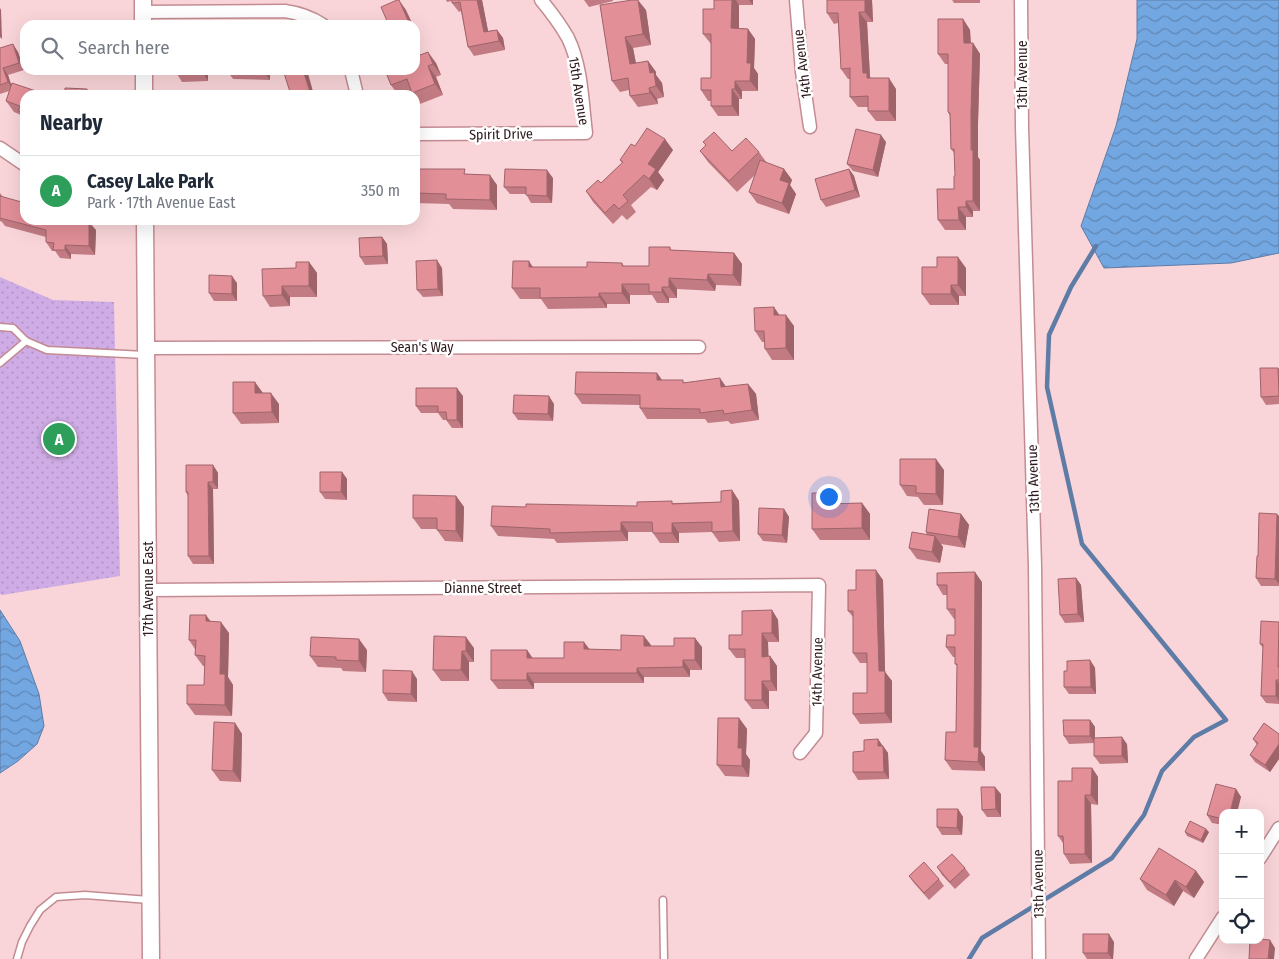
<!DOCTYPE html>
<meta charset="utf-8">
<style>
:root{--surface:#fff;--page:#f2f2f3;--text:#1f2937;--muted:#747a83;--line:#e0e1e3;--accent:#1a73e8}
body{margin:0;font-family:"Fira Sans Condensed",sans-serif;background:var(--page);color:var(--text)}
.controls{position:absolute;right:15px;bottom:15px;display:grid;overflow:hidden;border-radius:10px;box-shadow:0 5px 20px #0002}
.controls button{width:45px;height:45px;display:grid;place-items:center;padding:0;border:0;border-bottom:1px solid var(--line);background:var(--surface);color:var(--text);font:25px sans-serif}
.you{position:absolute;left:828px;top:496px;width:18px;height:18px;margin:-12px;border:4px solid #fff;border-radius:50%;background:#1a73e8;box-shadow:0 0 0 8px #1a73e833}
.badge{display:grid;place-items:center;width:32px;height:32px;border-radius:50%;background:var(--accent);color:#fff;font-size:16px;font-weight:700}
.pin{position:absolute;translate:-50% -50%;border:2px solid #fff;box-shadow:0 1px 5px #0006}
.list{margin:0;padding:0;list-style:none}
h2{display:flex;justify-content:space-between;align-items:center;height:65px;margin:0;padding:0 20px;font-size:21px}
h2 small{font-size:16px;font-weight:400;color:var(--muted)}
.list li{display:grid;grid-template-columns:32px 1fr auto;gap:15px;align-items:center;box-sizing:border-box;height:70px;padding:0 20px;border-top:1px solid var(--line)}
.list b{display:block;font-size:19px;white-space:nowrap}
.list p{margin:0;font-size:16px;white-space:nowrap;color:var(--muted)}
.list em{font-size:16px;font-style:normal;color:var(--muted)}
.icon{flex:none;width:28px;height:28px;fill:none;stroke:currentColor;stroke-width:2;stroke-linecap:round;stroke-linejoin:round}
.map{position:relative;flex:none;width:1279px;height:959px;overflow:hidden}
.search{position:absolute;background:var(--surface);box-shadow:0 5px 20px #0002;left:20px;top:20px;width:400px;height:55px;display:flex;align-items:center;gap:12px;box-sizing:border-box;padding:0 18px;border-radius:15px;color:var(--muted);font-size:19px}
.panel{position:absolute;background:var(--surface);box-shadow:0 5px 20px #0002;left:20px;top:90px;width:400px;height:135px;border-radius:15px}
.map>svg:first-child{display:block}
</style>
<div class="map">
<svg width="1279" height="959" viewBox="0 0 1279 959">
<defs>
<pattern id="grass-dots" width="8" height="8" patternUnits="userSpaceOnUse" patternTransform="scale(1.25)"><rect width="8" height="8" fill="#cface5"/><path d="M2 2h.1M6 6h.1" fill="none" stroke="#b293c4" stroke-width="1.8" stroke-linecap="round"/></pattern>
<pattern id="water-waves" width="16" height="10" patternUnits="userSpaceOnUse" patternTransform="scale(1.25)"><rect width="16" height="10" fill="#73a7e1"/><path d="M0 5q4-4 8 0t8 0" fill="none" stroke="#5f87b6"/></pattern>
</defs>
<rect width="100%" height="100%" fill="#f9d5d9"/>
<polygon fill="url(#grass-dots)" points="0,277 53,300 114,302 120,576 2,595 0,594"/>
<g fill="url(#water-waves)" stroke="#5e7ca6">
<polygon points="1137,0 1279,0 1279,253 1231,263 1104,268 1081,226 1116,126 1137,39"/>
<polygon points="0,610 20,641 39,694 44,726 37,744 18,761 0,773"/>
</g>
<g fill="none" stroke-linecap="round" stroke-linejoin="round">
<polyline stroke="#5e7ca6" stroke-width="4.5" points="969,959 982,938 1112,858 1144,815 1162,771 1194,737 1226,720 1082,544 1047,387 1049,335 1071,287 1096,246"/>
<defs>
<g id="service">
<polyline points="0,327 13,328 26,341 47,350 145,355"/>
<polyline points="0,363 26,341"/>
<polyline points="663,900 664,959"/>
<polyline points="17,959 22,942 30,926 40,910 56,897 85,895 149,900"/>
</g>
<g id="minor">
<polyline points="796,0 802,72 810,127"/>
<polyline points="1021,0 1022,127 1035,566 1039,959"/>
<path d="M143,12L285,11C299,13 311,17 323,25"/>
<polyline points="351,70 357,95"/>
<path d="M415,134L586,133C582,101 582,67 568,38C560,24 551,12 541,0"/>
<polyline points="0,148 25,165"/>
<polyline points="146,348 699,347"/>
<polyline points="148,590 819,585 816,733 800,753"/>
<polyline points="1260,858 1279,828"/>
<polyline points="1196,959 1223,917"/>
</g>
<g id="tertiary">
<polyline points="143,0 143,25"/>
<polyline points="144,70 144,95"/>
<polyline points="145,220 151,959"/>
</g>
</defs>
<use href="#service" stroke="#c38c92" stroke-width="9"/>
<use href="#minor" stroke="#c38c92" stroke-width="15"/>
<use href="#tertiary" stroke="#c38c92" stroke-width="19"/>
<use href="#service" stroke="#fff" stroke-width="6"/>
<use href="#minor" stroke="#fff" stroke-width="12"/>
<use href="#tertiary" stroke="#fff" stroke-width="16"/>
</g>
<g fill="#c27b83">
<polygon points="446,0 482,0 488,31 497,30 503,38 505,50 474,56 468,47 461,11 459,12 452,3 452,1 447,2"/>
<polygon points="584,0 613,0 613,1 589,7"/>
<polygon points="714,0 753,0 753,5 739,5 739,28 748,29 755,39 754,68 758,74 758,91 742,91 742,99 739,99 739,116 718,116 711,106 711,101 708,101 701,90 711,78 711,44 703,34 714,9"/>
<polygon points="827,0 872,0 873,22 867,22 870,77 871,78 896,89 896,121 876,121 868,111 868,107 858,107 850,97 850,79 848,79 841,69 838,23 834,24 827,13"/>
<polygon points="952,0 980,0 980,3 954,3"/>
<polygon points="600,5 646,10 651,45 633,48 636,63 648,61 656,72 656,75 662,83 664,97 657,99 658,104 638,107 630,96 629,90 620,92 612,81"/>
<polygon points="963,19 970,30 971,43 973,43 980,54 978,123 978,157 980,160 980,211 973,211 973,217 966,217 966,230 945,230 938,220 954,189 955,176 955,154 951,149 950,116 948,112 948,64 945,64 938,54"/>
<polygon points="415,30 418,38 415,40"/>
<polygon points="0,48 18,52 24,70 8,75 11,85 25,95 25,120 21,115 14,112 6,101 9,91 0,94"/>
<polygon points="436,63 441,75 436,77 443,95 420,104 415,97 415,95 413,95 411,91 402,95 398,95 391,85 385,70"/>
<polygon points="208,70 208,81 182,82 177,74"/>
<polygon points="270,70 270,80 233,79 228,72"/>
<polygon points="703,142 732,151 759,152 767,163 784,169 792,180 790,185 796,194 789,214 757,203 749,192 756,174 737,192 708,162 700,151 706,146"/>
<polygon points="886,142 878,177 853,171 847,164"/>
<polygon points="635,146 673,150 658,172 664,180 657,190 651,187 631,205 636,212 627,220 622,215 613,224 593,202 586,191 601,183 622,163 620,160"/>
<polygon points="415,169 468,174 497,185 497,210 453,209 449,204 415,203"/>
<polygon points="849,169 854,176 860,197 826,207 821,200"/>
<polygon points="553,178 552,203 531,203 526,194 510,194 504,187"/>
<polygon points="0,193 3,197 25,220 73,220 73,221 96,230 95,255 71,254 71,259 60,258 55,251 52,251 46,242 46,237 5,226 2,222 0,221"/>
<polygon points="382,237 387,244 388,264 365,265 360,257"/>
<polygon points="670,247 671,250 734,253 742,264 741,286 716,285 715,291 677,289 677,298 669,298 669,303 657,303 652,295 630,295 630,304 607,304 607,308 548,309 541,299 520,299 512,288 533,267 587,267 622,263 624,266 649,266"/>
<polygon points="309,262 317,273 317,297 290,297 290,306 270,307 263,296"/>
<polygon points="937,267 966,268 966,296 959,296 959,305 930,305 922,294"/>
<polygon points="442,268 443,296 423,297 417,290"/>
<polygon points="237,283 237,301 214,301 209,293"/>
<polygon points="779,315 794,326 794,360 772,360 765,349 764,342 762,342 755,331"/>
<polygon points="1278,368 1279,370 1279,404 1266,405 1261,397"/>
<polygon points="657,373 662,380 726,387 748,384 756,394 759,420 731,424 728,421 708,423 705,419 647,419 640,408 640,405 582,404 575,394"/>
<polygon points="262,393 279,404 279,423 241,424 233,413"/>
<polygon points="463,396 463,428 452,428 446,420 443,420 438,413 421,413 416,406"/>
<polygon points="554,404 553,421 518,420 513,413"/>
<polygon points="213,465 218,473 218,489 213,489 214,564 193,564 188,556 188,496 186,492"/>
<polygon points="944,470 943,505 924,505 918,497 907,496 900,485"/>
<polygon points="342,472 347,479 347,500 325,499 320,492"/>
<polygon points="732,490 739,501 740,541 719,542 712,532 679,533 679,543 660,543 653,533 653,532 628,532 628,541 557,543 554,539 498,536 491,526 526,507 637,506 673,503 721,502"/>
<polygon points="456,496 464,507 463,542 445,541 437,530 437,529 421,529 413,518"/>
<polygon points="862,503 870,514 870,540 820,540 812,529 833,504"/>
<polygon points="784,509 789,517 787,543 763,541 758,534"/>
<polygon points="961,514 969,525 965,548 941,544 943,547 940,563 917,559 909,548 927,535 926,532"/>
<polygon points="1279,516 1279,586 1261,586 1256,578 1258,556"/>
<polygon points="1076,578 1081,585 1084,622 1065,623 1060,615"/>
<polygon points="883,580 885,672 892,681 892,723 860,724 853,714 867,693 867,663 860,663 853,653 853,617 848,611 856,590"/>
<polygon points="982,582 981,751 985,757 985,771 952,770 945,760 956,732 957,666 955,664 955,657 953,657 946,647 955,635 955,619 954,619 947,609 947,595 943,595 937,585"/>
<polygon points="772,610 778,620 779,642 768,642 768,656 770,656 777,666 777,691 769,691 769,709 752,709 745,700 745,658 736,658 729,649"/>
<polygon points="210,622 229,633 228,677 233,685 232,716 195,715 187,704 204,685 205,666 203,666 195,655 195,649 189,640"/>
<polygon points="1279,622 1279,704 1266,703 1261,696 1263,648 1260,644"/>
<polygon points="434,636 474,648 474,662 469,662 469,681 441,681 433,670"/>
<polygon points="651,645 651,646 702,647 702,670 690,670 690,677 644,677 644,683 534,683 534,689 498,689 491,680 527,650 532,658 564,658 590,649 621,650"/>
<polygon points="367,650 366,672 343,671 341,668 318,667 310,656"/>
<polygon points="1090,660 1095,668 1096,694 1069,694 1064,687 1067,671"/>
<polygon points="417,679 417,702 388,701 383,693"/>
<polygon points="739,718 747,729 746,754 750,760 749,777 725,776 717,765"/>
<polygon points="1090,720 1095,727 1095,738 1127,744 1128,763 1100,764 1094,756 1094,743 1069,744 1064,736"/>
<polygon points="235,723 242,734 241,782 220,781 212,770"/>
<polygon points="1279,734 1279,759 1270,772 1255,762 1250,755 1257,745 1253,739"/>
<polygon points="878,739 888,753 889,779 858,780 853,772 864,751"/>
<polygon points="1092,768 1098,777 1098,805 1091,804 1092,863 1070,864 1064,854 1063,843 1058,836"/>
<polygon points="1236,789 1241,797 1223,813 1223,825 1212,823 1207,815"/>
<polygon points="1001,794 1001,817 987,817 982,810"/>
<polygon points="958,809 963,817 962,835 942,835 937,827"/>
<polygon points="1185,832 1209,832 1203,843 1187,836"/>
<polygon points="937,867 965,868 970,875 955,889 942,875"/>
<polygon points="1196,871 1204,882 1194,898 1183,891 1174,906 1147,890 1140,879"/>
<polygon points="909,876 939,879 944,886 929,900 914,883"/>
<polygon points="1114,942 1113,959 1087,959 1083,953"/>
</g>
<g fill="#9e646a">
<polygon points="399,0 406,10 413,25 410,25"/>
<polygon points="477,0 482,0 490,41 484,32"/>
<polygon points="638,0 646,10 651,45 643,34"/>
<polygon points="732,0 736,0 739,5 739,39 731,28"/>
<polygon points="749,0 753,0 753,5"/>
<polygon points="865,0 872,0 873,22 865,12"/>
<polygon points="0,8 1,10 2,39 0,37"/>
<polygon points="859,12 867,22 870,77 874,83 874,89 863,73"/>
<polygon points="963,19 970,30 971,54 964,43"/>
<polygon points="748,29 755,39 754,68 758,74 758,91 750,81 747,63"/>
<polygon points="497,30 503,38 505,50 499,41"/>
<polygon points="625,37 633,48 638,75 630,64"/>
<polygon points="973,43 980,54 978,123 978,157 980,160 980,211 973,201 971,113"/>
<polygon points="13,44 18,52 24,70 19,63"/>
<polygon points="428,52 436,63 441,75 433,64"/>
<polygon points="648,61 656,72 656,75 662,83 664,97 656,86 650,73"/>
<polygon points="428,66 436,77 443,95 435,84"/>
<polygon points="3,68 8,75 13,90 8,82"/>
<polygon points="203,70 208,70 208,81 203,73"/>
<polygon points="265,70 270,70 270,80 265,73"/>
<polygon points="303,70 307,70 314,95 311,95"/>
<polygon points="889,78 896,89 896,121 889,111"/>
<polygon points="735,81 742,91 742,99 735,89"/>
<polygon points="649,88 657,99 658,104 650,93"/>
<polygon points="87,89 92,95 87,95"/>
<polygon points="732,89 739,99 739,116 732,106"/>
<polygon points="881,135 886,142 878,177 873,170"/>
<polygon points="665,139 673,150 658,172 664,180 657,190 649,179 648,164"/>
<polygon points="784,169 792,180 790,185 796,194 789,214 782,203 780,180"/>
<polygon points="849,169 854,176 860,197 855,190"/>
<polygon points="547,170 553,178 552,203 547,196"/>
<polygon points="490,175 497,185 497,210 490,200"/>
<polygon points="966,201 973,211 973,217 966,207"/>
<polygon points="958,207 966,217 966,230 959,220"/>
<polygon points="89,222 96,230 95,255 89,246"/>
<polygon points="382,237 387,244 388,264 383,256"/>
<polygon points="65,245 71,254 71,259 65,250"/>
<polygon points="734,253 742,264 741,286 733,275"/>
<polygon points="958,257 966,268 966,296 958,285"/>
<polygon points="437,260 442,268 443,296 438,289"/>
<polygon points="529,261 536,272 529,267"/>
<polygon points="309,262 317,273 317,297 309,286"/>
<polygon points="708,274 716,285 715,291 707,280"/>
<polygon points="232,276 237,283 237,301 232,294"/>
<polygon points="669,278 677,289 677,298 669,287"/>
<polygon points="622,284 630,295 630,304 622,293"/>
<polygon points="951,285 959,296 959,305 951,294"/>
<polygon points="282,286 290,297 290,306 282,295"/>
<polygon points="662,287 669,298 669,303 662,292"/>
<polygon points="599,293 607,304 607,308 599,297"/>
<polygon points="774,307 782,319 774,315"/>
<polygon points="786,315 794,326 794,360 786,348"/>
<polygon points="1278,368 1279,370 1279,397 1279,396"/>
<polygon points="657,373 664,383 657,380"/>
<polygon points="720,378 727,388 721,387"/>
<polygon points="255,382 263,393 255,393"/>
<polygon points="748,384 756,394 759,420 752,410"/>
<polygon points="457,388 463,396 463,428 457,420"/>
<polygon points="271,393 279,404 279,423 272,412"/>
<polygon points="549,396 554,404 553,421 548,414"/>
<polygon points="936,459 944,470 943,505 936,494"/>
<polygon points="213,465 218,473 218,489 213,482"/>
<polygon points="342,472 347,479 347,500 341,492"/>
<polygon points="208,482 213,489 214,564 209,556"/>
<polygon points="732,490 739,501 740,541 733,531"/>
<polygon points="825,493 833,504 825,504"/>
<polygon points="456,496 464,507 463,542 456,531"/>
<polygon points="862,503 870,514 870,540 862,528"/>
<polygon points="784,509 789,517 787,543 782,535"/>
<polygon points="961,514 969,525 965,548 958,537"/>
<polygon points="1277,514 1279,516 1279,584 1275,579"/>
<polygon points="621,522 628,532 628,541 621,531"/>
<polygon points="672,523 679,533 679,543 672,533"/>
<polygon points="935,536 943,547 940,563 932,552"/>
<polygon points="876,570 883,580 885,672 892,681 892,723 885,713 879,671"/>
<polygon points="975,572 982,582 981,751 985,757 985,771 978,762 974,747"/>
<polygon points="1076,578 1081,585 1084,622 1078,614"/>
<polygon points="772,610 778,620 779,642 772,633"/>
<polygon points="206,615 214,626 206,621"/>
<polygon points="221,622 229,633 228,677 233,685 232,716 225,705 220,674"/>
<polygon points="762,633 768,642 769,666 762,657"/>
<polygon points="644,636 651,645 651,656 644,646"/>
<polygon points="466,637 474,648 474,662 466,651"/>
<polygon points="695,638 702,647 702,670 695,660"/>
<polygon points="359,639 367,650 366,672 359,661"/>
<polygon points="584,642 591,651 584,649"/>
<polygon points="527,650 534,660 527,658"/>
<polygon points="462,651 469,662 469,681 461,670"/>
<polygon points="770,656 777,666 777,691 771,681"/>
<polygon points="683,660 690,670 690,677 683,667"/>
<polygon points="1090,660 1095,668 1096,694 1091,687"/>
<polygon points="637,668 644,677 644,683 637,673"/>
<polygon points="412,671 417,679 417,702 411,694"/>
<polygon points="527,673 534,683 534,689 527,680"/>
<polygon points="1276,680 1279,683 1279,701 1276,696"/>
<polygon points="762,681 769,691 769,709 762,700"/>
<polygon points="739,718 747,729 746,754 750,760 749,777 742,766 738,748"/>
<polygon points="1090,720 1095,727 1095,743 1090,736"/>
<polygon points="235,723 242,734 241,782 233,771"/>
<polygon points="1122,737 1127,744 1128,763 1122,756"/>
<polygon points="878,739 883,747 878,746"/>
<polygon points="1279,744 1279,759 1270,772 1265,765"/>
<polygon points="883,746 888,753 889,779 884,772"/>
<polygon points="1092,768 1098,777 1098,805 1091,795"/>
<polygon points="995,787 1001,794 1001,817 996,809"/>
<polygon points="1236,789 1241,797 1237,813 1230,813"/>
<polygon points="1085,795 1091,804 1092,863 1085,854"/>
<polygon points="958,809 963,817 962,835 957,828"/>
<polygon points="1206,829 1209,832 1203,843 1201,840"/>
<polygon points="1196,871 1204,882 1194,898 1186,887"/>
<polygon points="1175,880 1183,891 1174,906 1166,895"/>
<polygon points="1109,934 1114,942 1113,959 1112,959 1108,953"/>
<polygon points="1270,940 1275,948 1274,959 1268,959"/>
</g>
<g fill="#e28f98" stroke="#9e646a">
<polygon points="397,0 399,0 410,25 377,25 387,21 381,7"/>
<polygon points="452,0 477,0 484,32 497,30 499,41 468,47 460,2 452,3"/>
<polygon points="632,0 638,0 643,34 625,37 630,64 648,61 650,73 654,72 656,86 649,88 650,93 630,96 628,78 612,81 600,5"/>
<polygon points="714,0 732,0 731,28 748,29 747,63 751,63 750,81 735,81 735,89 732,89 732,106 711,106 711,90 701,90 701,78 711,78 711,34 703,34 703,9 714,9"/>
<polygon points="827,0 865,0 865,12 859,12 863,73 867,73 867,78 889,78 889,111 868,111 868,96 850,97 850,68 841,69 838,13 827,13"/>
<polygon points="938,19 963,19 964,43 973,43 971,113 971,150 973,150 973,201 966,201 966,207 958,207 959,220 938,220 937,189 954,189 954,176 955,176 954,149 951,149 950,113 948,112 948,54 938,54"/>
<polygon points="13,44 19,63 3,68 8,82 0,85 0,48"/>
<polygon points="428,52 433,64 428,66 435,84 412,93 407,79 391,85 385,70 415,70 415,57"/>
<polygon points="177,70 203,70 203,73 177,74"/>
<polygon points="228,70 265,70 265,73 228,72"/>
<polygon points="283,70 303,70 311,95 291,95"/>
<polygon points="12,83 48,95 25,95 25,113 18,111 20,106 6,101"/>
<polygon points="65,88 87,89 87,95 65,95"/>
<polygon points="647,128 665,139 648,164 656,169 649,179 644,175 623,195 628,201 619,209 614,204 605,213 586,191 598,180 601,183 623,162 620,160 631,144 635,146"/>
<polygon points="856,129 881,135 873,170 847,164"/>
<polygon points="714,132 732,151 746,138 759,152 729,181 700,151 706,145 703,142"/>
<polygon points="760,160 784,169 780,180 789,183 782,203 749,192"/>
<polygon points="415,169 465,169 464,174 490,175 490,200 446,199 446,194 415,193"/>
<polygon points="505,169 547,170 547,196 526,195 526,187 504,187"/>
<polygon points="849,169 855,190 821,200 815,179"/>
<polygon points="0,196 25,203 25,220 67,220 67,221 89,222 89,246 65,245 65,250 53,250 54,243 46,242 46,230 0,218"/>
<polygon points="382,237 383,256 360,257 359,238"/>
<polygon points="649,247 670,247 670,250 734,253 733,275 708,274 707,280 669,278 669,287 662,287 662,292 649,292 649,284 622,284 622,293 599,293 599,297 540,298 540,288 512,288 513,261 529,261 529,267 587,267 587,262 622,263 622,266 649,266"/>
<polygon points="937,257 958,257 958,285 951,285 951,294 922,294 922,267 937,267"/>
<polygon points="437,260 438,289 417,290 416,261"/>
<polygon points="296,262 309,262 309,286 282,286 282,295 263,296 262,269 296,268"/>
<polygon points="209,275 232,276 232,294 209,293"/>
<polygon points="774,307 774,315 786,315 786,348 765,349 764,331 755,331 754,308"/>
<polygon points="1260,368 1278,368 1279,396 1261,397"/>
<polygon points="576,372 657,373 657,380 683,380 683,383 720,378 721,387 748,384 752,410 724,414 723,410 700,413 700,409 640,408 640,395 575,394"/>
<polygon points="233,382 255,382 255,393 271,393 272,412 233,413"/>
<polygon points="416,388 457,388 457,420 447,420 446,412 438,412 438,406 416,406"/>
<polygon points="514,395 549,396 548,414 513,413"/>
<polygon points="900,459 936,459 936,494 916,493 916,486 900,485"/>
<polygon points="186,465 213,465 213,482 208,482 209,556 188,556 188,492 186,492"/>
<polygon points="320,472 342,472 341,492 320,492"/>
<polygon points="732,490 733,531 712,532 712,522 672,523 672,533 653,533 652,522 621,522 621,531 550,533 550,529 491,526 492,506 526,507 526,504 637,506 637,502 672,501 672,504 721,502 721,491"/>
<polygon points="812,493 825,493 825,504 862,503 862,528 812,529"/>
<polygon points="413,495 456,496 456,531 437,530 437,518 413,518"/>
<polygon points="759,508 784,509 782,535 758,534"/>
<polygon points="929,509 961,514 958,537 926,532"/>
<polygon points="1259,513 1277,514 1275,579 1256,578 1257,556 1258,556"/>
<polygon points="912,532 935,536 932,552 909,548"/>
<polygon points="856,570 876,570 879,671 885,671 885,713 853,714 853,693 867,693 867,653 853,653 853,611 848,611 848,590 856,590"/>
<polygon points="975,572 974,747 979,747 978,762 945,760 946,732 956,732 957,664 955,664 955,647 946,647 947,635 955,635 955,609 947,609 947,585 937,585 937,573"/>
<polygon points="1076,578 1078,614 1060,615 1058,579"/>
<polygon points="772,610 772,633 762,633 762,657 770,656 771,681 762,681 762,700 745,700 745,649 729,649 729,635 742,635 742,611"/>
<polygon points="190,615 206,615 206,621 221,622 220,674 225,674 225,705 187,704 187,685 204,685 205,656 195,655 196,640 189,640"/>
<polygon points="1261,621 1279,622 1278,667 1279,667 1279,680 1276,680 1276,696 1261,696 1263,644 1260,644"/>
<polygon points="621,635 644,636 644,646 674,646 674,638 695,638 695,660 683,660 683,667 637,668 637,673 527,673 527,680 491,680 491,650 527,650 527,658 564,658 564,642 584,642 584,649 621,650"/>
<polygon points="434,636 466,637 466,651 462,651 461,670 433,670"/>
<polygon points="311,637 359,639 359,661 336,660 336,657 310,656"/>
<polygon points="1090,660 1091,687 1064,687 1064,671 1067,671 1067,661"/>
<polygon points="383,670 412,671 411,694 383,693"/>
<polygon points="718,718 739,718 738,748 742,748 742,766 717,765"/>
<polygon points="1063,720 1090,720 1090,736 1064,736"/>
<polygon points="214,722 235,723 233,771 212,770"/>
<polygon points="1264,723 1279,734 1279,744 1265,765 1250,755 1258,743 1253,739"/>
<polygon points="1122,737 1122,756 1094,756 1094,738"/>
<polygon points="878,739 878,746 883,746 884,772 853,772 853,752 864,751 864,740"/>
<polygon points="1072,768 1092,768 1091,795 1085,795 1085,854 1064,854 1063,836 1058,836 1058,781 1072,781"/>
<polygon points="1216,784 1236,789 1230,813 1223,813 1223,819 1207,815"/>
<polygon points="981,787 995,787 996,809 982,810"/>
<polygon points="937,809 958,809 957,828 937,827"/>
<polygon points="1190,821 1206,829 1201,840 1185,832"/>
<polygon points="1159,848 1196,871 1186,887 1175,880 1166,895 1140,879"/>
<polygon points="952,854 965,868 950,882 937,867"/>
<polygon points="924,862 939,879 924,893 909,876"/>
<polygon points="1083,934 1109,934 1108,953 1083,953"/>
<polygon points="1260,939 1270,940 1268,959 1249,959 1250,940 1260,940"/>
</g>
<g text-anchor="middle" stroke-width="5" stroke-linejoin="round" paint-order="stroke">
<g font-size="14" fill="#2d181b" stroke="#fff">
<text transform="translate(802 64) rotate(-97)" y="5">14th Avenue</text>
<text transform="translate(1022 75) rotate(-90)" y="5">13th Avenue</text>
<text transform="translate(579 91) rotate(81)" y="5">15th Avenue</text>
<text transform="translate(501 134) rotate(-1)" y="5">Spirit Drive</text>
<text x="422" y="352">Sean's Way</text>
<text transform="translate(1033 479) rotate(-92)" y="5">13th Avenue</text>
<text x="483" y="593">Dianne Street</text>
<text transform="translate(148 589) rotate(-90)" y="5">17th Avenue East</text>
<text transform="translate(817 672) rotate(-89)" y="5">14th Avenue</text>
<text transform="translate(1038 884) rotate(-91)" y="5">13th Avenue</text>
</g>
</g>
</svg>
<div class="controls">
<button>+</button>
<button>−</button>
<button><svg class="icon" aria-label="locate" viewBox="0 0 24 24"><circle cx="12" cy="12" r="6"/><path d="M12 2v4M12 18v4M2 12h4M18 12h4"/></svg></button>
</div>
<div class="you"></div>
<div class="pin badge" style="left:59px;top:439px;background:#2e9e5b">A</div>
<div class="search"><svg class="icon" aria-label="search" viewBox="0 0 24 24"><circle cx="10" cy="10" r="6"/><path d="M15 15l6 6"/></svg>Search here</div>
<section class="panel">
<h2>Nearby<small></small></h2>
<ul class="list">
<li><span class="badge" style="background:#2e9e5b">A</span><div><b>Casey Lake Park</b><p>Park · 17th Avenue East</p></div><em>350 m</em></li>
</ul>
</section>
</div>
